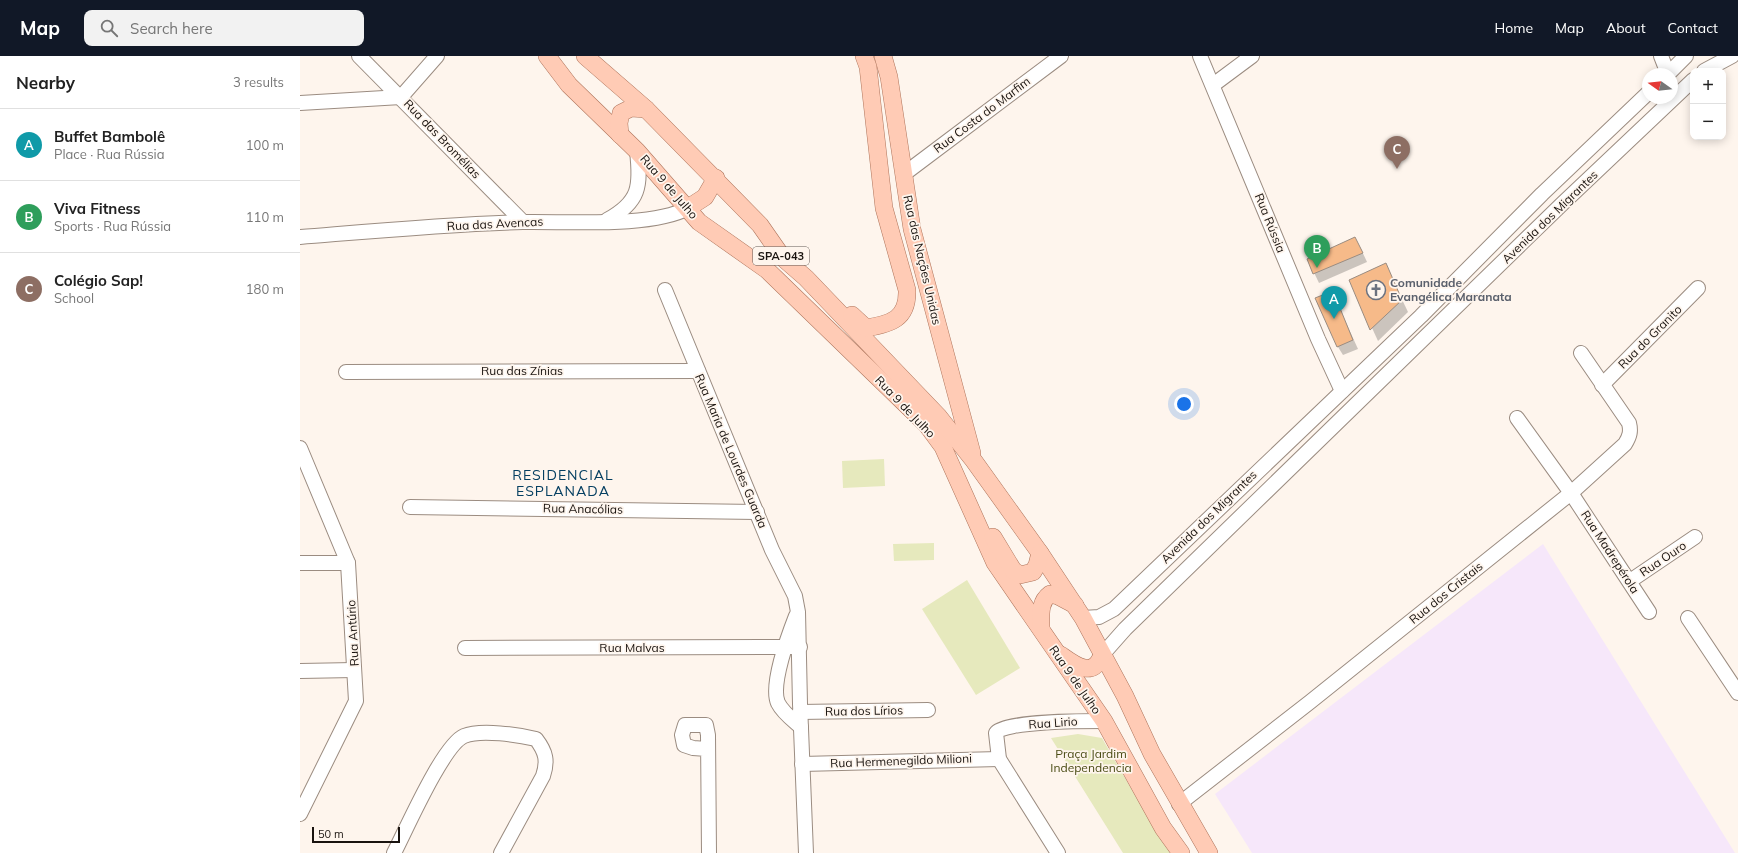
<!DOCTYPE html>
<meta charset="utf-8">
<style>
:root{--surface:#fff;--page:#f2f2f2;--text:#222;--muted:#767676;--line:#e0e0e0;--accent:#111827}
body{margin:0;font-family:Mulish,sans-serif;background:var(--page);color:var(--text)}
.controls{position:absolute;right:12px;top:12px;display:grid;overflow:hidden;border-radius:8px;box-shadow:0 2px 10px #0003}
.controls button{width:36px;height:36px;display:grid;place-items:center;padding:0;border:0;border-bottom:1px solid var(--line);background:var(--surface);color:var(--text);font:20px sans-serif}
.compass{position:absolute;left:1342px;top:12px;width:36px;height:36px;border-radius:50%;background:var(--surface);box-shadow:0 2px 10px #0003;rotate:285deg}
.scale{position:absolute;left:12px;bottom:10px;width:88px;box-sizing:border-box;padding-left:4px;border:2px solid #19130f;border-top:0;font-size:11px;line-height:14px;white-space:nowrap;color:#19130f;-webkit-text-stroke:3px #fef5ed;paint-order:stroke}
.you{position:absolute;left:884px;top:348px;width:14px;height:14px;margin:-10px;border:3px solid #fff;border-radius:50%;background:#1a73e8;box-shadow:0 0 0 6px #1a73e833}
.badge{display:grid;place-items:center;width:26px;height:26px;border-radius:50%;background:var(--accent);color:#fff;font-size:13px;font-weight:700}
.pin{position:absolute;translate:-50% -33px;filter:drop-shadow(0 1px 2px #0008)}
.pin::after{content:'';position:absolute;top:21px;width:14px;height:12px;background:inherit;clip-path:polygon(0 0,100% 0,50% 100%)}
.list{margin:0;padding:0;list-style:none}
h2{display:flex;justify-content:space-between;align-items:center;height:52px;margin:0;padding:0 16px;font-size:17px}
h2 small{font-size:13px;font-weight:400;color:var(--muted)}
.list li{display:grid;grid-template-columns:26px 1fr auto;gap:12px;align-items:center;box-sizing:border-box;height:72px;padding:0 16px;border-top:1px solid var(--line)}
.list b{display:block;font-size:15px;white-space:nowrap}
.list p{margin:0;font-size:13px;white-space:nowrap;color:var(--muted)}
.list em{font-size:13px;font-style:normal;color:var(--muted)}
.icon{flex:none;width:22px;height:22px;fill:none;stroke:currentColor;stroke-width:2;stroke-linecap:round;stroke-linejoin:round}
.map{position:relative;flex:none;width:1438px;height:797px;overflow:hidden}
header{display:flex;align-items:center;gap:24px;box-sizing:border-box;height:56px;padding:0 20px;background:var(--accent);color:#fff}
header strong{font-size:19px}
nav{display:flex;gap:22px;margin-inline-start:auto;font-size:14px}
.search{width:280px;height:36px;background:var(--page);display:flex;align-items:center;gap:10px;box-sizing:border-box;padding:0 14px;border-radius:8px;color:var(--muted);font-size:15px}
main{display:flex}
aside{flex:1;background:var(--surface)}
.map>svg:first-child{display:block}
</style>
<header>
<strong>Map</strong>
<div class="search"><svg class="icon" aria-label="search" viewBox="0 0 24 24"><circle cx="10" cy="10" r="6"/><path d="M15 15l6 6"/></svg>Search here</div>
<nav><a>Home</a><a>Map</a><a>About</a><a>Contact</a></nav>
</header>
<main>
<aside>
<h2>Nearby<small>3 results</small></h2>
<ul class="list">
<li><span class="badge" style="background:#0f9aa8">A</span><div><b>Buffet Bambolê</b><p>Place · Rua Rússia</p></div><em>100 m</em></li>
<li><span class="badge" style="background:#2e9e5b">B</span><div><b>Viva Fitness</b><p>Sports · Rua Rússia</p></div><em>110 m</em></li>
<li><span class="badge" style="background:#8d6e63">C</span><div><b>Colégio Sap!</b><p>School</p></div><em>180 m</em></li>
</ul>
</aside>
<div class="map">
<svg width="1438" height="797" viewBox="0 0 1438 797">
<rect width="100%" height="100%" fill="#fef5ed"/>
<polygon fill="#f6e7fa" points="1243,488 1435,797 952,797 915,738"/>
<g fill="#e6e9bd">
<polygon points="584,403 585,430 543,432 542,405"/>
<polygon points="634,487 634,504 594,505 593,488"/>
<polygon points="667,524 720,612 676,639 622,553"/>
<polygon points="778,678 802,682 859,781 870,797 823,797 751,682"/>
</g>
<g fill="#0003">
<polygon points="1060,191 1067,206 1019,227 1008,204"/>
<polygon points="1085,208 1108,256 1078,285 1050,224"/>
<polygon points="1032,236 1058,293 1043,299 1038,291"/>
</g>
<g fill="#f6ba89" stroke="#9a8c81">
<polygon points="1055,181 1063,197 1013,218 1007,203"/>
<polygon points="1086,207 1102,244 1070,274 1049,224"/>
<polygon points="1033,235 1053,284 1037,291 1015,242"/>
</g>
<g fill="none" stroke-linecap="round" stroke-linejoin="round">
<defs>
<g id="minor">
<polyline points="59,0 223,166"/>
<polyline points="900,0 1018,283 1042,335"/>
<polyline points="1361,0 1368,18 1386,0"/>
<polyline points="1404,15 1432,0"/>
<polyline points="913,29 952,0"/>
<polyline points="0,47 101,41 137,0"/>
<polyline points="604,118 761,0"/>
<path d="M307,164C340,146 341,130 337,95"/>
<path d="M0,181C74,175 149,168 223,166C266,165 352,172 388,152"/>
<polyline points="365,234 472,494 495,540 498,556 500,648 506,797"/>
<polyline points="46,316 398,315"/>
<polyline points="1302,329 1398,232"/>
<polyline points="1217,362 1271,437 1349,556"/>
<polyline points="0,392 48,507 56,645 0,758"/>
<polyline points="110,451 457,456"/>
<polyline points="0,507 48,507"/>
<polyline points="1330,525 1395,481"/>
<path d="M496,560C489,578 470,629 478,647C483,657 493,664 501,671"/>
<polyline points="783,562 799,561 814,553 1121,260 1242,138 1348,37"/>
<polyline points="1388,562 1438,637"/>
<polyline points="165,592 500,591"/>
<polyline points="802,599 825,573 1262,148 1393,24"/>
<polyline points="0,615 54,614"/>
<polyline points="500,656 628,654"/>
<polyline points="407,693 393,692 384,689 382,679 385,669 406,669 408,679 409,797"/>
<polyline points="502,708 699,703"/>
<path d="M879,748L1010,646L1271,437L1325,388C1330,380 1331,375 1329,367L1281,297"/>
<path d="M94,797C106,774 143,689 164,680C181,673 219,679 236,683C246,696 248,705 243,720L201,797"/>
<path d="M758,797L699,703L696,677C703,665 786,665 804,665"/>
</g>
<g id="major">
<polyline points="247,0 269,29 337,95 399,166 467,214 626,368 643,391 695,507 804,665 863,772 881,797"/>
<polyline points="285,0 346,53 460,169 483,202 506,222 639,361 674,405 740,497 783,562 825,640 852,698 909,797"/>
<polyline points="583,0 589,21 612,173 672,397"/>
<polyline points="320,79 319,67 321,57 331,52 346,53"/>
<polyline points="388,152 405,141 416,122"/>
<path d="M552,259L566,272C591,268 608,263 607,234L584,152L568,11L564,0"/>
<polyline points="693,481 713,514 720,519 733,516 737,509 740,497"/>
<path d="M741,572C741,559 739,546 750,538L758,540L775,549"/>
<path d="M761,599C775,609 793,623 802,599"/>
</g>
</defs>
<use href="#minor" stroke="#9b8c81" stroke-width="16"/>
<use href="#major" stroke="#ae745b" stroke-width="18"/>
<use href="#minor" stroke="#fff" stroke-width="14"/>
<use href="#major" stroke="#ffcbb5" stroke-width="17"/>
</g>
<defs>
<symbol id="church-ring" viewBox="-11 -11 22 22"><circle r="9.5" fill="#fef5ed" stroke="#6b7280" stroke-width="1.5"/><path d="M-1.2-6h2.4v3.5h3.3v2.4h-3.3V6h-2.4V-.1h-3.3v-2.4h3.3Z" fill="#6b7280"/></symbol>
</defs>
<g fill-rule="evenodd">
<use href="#church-ring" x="1065" y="223" width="22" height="22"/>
</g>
<g text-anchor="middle" stroke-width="3.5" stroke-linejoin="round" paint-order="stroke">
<rect fill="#fef5ed" stroke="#5e5752" stroke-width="1" x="453" y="191" width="56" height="18" rx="3"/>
<g font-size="11" font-weight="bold" fill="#19130f">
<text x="481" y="204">SPA-043</text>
</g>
<g font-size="12" fill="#19130f" stroke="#fef5ed">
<text transform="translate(682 59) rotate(-37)" y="4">Rua Costa do Marfim</text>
<text transform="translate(142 83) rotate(46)" y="4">Rua das Bromélias</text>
<text transform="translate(369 131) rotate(49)" y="4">Rua 9 de Julho</text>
<text transform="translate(1250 161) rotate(-44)" y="4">Avenida dos Migrantes</text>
<text transform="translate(970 167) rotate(68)" y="4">Rua Rússia</text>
<text transform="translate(195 168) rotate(-3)" y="4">Rua das Avencas</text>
<text transform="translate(622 204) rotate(77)" y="4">Rua das Nações Unidas</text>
<text transform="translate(1350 281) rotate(-45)" y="4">Rua do Granito</text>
<text x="222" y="319">Rua das Zínias</text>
<text transform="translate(605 351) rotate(46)" y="4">Rua 9 de Julho</text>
<text transform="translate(431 395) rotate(67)" y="4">Rua Maria de Lourdes Guarda</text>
<text transform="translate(283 453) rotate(1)" y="4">Rua Anacólias</text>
<text transform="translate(909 461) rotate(-44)" y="4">Avenida dos Migrantes</text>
<text transform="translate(1310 496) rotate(57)" y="4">Rua Madrepérola</text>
<text transform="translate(1363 503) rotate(-34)" y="4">Rua Ouro</text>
<text transform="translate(1146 537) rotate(-39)" y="4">Rua dos Cristais</text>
<text transform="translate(53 577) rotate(-93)" y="4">Rua Antúrio</text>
<text x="332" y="596">Rua Malvas</text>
<text transform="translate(775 624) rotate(55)" y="4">Rua 9 de Julho</text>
<text transform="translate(564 655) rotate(-1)" y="4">Rua dos Lírios</text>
<text transform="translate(753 667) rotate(-4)" y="4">Rua Lirio</text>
<text transform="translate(601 705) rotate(-2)" y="4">Rua Hermenegildo Milioni</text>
</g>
<g font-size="12" font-weight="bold" fill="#5b616d" stroke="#fef5ed" text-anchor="start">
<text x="1090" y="231">Comunidade<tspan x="1090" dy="14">Evangélica Maranata</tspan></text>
</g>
<g font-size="12" fill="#4a4c15" stroke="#fef5ed">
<text x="791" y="702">Praça Jardim<tspan x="791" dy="14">Independencia</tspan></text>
</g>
<g font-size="14" letter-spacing="1" fill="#053f61" stroke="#fef5ed">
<text x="263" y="424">RESIDENCIAL<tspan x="263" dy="16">ESPLANADA</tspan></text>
</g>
</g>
</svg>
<div class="controls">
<button>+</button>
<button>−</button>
</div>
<svg class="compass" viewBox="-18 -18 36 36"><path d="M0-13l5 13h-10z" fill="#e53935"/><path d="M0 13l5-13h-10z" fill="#767676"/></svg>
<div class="scale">50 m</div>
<div class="you"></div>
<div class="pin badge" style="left:1034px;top:263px;background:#0f9aa8">A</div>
<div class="pin badge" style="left:1017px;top:212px;background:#2e9e5b">B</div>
<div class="pin badge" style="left:1097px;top:113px;background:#8d6e63">C</div>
</div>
</main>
